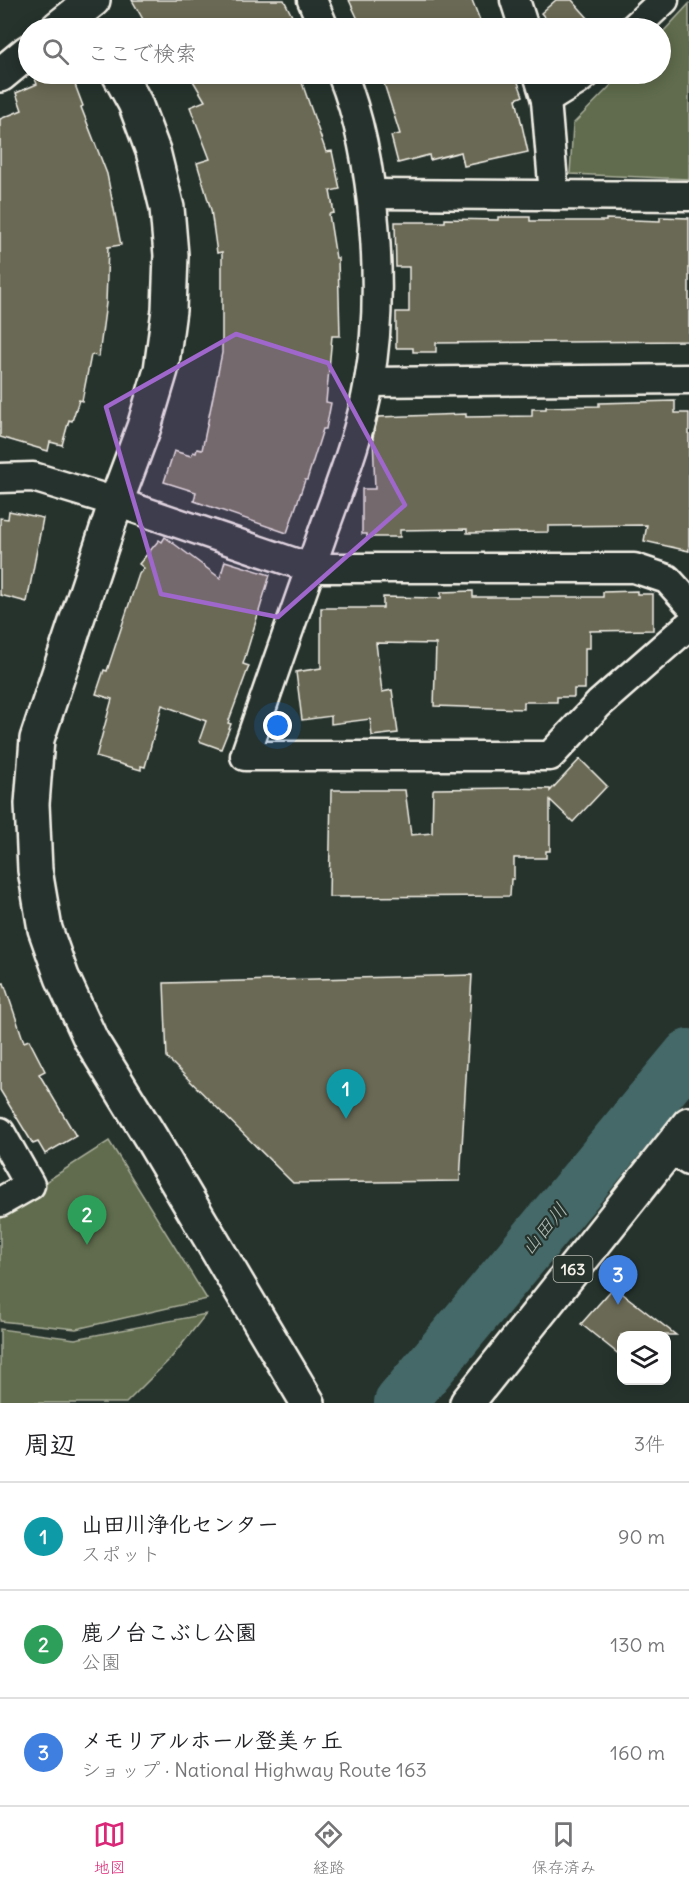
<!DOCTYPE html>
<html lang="ja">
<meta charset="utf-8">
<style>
:root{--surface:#fff;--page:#f2f2f2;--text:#202124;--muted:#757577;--line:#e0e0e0;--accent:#db2777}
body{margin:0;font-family:Delius,"Klee One",sans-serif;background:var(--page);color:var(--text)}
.controls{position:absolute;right:18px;bottom:18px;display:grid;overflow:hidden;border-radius:12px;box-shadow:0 3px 15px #0003}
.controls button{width:54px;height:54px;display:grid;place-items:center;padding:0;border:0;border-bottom:2px solid var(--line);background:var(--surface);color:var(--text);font:30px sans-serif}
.you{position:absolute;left:278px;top:726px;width:21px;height:21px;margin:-15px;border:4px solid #fff;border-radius:50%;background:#1a73e8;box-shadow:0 0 0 9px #1a73e833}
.badge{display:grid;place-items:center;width:39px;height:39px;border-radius:50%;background:var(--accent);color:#fff;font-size:20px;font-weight:700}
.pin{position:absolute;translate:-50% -50px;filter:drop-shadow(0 2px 3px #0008)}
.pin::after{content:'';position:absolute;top:32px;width:21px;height:18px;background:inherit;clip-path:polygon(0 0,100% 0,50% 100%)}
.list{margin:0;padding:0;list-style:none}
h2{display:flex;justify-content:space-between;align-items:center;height:78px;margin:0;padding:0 24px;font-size:26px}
h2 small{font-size:20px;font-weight:400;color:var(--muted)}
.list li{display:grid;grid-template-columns:39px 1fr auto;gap:18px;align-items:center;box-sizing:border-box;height:108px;padding:0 24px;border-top:2px solid var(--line)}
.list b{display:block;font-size:22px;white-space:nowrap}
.list p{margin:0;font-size:20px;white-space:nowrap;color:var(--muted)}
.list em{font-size:20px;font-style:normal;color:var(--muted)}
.icon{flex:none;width:33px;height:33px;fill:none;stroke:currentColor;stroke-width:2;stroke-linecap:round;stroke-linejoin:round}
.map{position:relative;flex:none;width:689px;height:1403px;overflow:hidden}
.search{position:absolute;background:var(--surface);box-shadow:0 3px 15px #0003;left:18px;right:18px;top:18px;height:66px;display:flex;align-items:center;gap:15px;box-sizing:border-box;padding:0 21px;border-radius:33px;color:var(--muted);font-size:22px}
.sheet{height:402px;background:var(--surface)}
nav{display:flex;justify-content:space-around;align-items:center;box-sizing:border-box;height:84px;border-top:2px solid var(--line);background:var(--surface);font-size:16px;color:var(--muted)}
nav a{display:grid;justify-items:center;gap:3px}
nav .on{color:var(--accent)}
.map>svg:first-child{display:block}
</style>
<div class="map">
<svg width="689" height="1403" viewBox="0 0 689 1403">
<rect width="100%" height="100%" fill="#26332d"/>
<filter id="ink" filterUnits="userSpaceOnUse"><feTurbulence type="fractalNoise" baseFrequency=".0167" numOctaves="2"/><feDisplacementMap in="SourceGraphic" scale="12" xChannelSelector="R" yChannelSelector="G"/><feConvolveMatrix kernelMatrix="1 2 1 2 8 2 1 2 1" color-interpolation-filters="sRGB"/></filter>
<g filter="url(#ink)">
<g fill="#606c4d" stroke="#aaae9a" stroke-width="1.5">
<polygon points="689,4 689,179 570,174 573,124 622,74 660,74 661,34"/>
<polygon points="109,1141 207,1299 76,1329 0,1321 0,1211"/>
<polygon points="206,1314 171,1358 126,1403 0,1403 0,1329 75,1339"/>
</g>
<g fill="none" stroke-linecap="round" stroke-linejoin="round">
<polyline stroke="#446968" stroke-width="52" points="400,1403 689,1055"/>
</g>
<g fill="#6a6954" stroke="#f4f1e8" stroke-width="1.5">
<polygon points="132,0 284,0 298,28 148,28"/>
<polygon points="349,0 472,0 483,28 362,28"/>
<polygon points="556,0 572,0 597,28 554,28 541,13"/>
<polygon points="33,74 71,74 83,106 81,107 107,174 121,245 108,247 106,303 99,356 91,355 82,401 79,400 72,421 69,420 62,445 50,442 48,451 0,437 0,119 22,110 16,93 37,84"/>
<polygon points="189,74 299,74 326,152 332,151 340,189 330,191 334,213 329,214 336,258 338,258 340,336 332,336 326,402 331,403 326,429 323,429 307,480 305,480 287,533 194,501 196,492 164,482 174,451 191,456 193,452 196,453 197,449 202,450 222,353 222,252 217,253 211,210 197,163 210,159 190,107 205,101"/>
<polygon points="381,74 434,74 436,81 462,74 515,74 523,96 516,99 528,152 464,166 461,152 430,160 429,155 398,163 391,136 400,134"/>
<polygon points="498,217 530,217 530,221 606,221 606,219 660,221 660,217 689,218 689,341 436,343 436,352 413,352 413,348 396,348 396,312 409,312 409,267 396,267 395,222 445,222 445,219 498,220"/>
<polygon points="675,401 675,413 689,413 689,551 644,541 647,525 548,526 548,532 467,533 467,529 400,530 400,537 367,537 367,534 362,534 362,489 375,489 373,437 378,417 466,414 466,417 532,416 532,409 546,409 546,407 599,406 599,403"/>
<polygon points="9,511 43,518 27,602 0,595 0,518 8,519"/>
<polygon points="165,537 220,578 225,561 270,575 243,664 249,666 228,723 231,724 221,749 199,741 206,721 162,705 145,767 141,766 141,770 96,757 112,699 96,694 104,670 107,671 139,574 144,568 139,564 159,540 162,542"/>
<polygon points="473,591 473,597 603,597 603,592 637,591 637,594 653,594 653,630 590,631 590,648 585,648 585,689 574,689 574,697 557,697 557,702 524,702 524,709 434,706 436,644 376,643 382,692 392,690 398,733 372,736 370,719 331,724 331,716 302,720 296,672 321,668 321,608 383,608 383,597 441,598 441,592"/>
<polygon points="580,759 607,786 573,822 550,800 550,851 546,851 546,858 514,858 514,879 511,879 510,896 329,897 331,790 405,790 411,835 432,833 433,790 434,789 515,788 550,789 550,791"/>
<polygon points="472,975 460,1181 293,1183 167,1058 164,983"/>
<polygon points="4,983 24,1042 29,1040 45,1071 39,1074 76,1136 45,1154 38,1142 33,1144 0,1090 0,984"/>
<polygon points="614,1287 676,1335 621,1335 621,1356 581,1324"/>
</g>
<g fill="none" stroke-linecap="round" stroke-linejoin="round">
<defs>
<g id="street">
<polyline points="312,0 324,28"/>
<polyline points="515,0 524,28"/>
<polyline points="634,28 664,0"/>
<path d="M342,74C376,158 385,293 369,382C360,436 339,487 321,538C295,611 270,683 245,756H550L599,704L689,625"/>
<polyline points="538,74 546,100 554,195"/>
<polyline points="546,100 577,81 586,74"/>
<polyline points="372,194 689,196"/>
<polyline points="369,382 689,379"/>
<polyline points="0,478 33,477 116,502 310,568 634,568 667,579 689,603"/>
<polyline points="0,1132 30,1185 0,1202"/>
<polyline points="669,1149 689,1161"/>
</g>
<g id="secondary">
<polyline points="58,28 93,0"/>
<polyline points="119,74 135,103 153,151 167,208 171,255 169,310 161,370 144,427 116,502 37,739 32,804 35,870 45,929 62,977 91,1040 151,1138 308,1403"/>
<polyline points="0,75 28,52"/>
</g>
<polyline id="highway" points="467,1403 689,1124"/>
</defs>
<use href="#street" stroke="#f4f1e8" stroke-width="33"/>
<use href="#secondary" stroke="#f4f1e8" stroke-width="38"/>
<use href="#highway" stroke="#f4f1e8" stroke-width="38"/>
<use href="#street" stroke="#26332d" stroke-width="28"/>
<use href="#secondary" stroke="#26332d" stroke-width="33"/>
<use href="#highway" stroke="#26332d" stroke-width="33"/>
</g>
</g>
<path fill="#9f67cb" fill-opacity="0.2" stroke="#9f67cb" stroke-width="4.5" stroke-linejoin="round" d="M236,334L328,363L405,505L278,617L161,594L106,407Z"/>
<g text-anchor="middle" stroke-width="4.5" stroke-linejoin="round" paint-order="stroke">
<rect fill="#26332d" stroke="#b6b8b0" stroke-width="1.5" x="553.5" y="1256" width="39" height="26" rx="4.5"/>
<g font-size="16" font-weight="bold" fill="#f4f1e8">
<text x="573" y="1275">163</text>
</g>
<g font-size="20" font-style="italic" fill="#aebbb5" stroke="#26332d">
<text transform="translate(544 1229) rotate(-50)" y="7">山田川</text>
</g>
</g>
</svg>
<div class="controls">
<button><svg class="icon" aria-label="layers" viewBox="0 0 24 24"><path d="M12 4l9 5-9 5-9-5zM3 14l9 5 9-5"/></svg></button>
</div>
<div class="you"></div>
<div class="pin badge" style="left:346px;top:1119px;background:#0f9aa8">1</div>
<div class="pin badge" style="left:87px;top:1245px;background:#2e9e5b">2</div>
<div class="pin badge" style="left:618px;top:1305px;background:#3f7fe0">3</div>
<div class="search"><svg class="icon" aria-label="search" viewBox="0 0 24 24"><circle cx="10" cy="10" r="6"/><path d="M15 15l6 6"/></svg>ここで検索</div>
</div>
<section class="sheet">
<h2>周辺<small>3件</small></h2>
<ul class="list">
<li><span class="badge" style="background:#0f9aa8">1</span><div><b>山田川浄化センター</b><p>スポット</p></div><em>90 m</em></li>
<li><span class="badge" style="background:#2e9e5b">2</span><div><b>鹿ノ台こぶし公園</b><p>公園</p></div><em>130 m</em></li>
<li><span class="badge" style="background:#3f7fe0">3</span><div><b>メモリアルホール登美ヶ丘</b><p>ショップ · National Highway Route 163</p></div><em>160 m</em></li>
</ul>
</section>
<nav>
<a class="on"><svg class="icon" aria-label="map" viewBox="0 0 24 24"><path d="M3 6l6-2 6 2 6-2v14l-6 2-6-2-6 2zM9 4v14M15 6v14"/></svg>地図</a>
<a><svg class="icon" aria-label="directions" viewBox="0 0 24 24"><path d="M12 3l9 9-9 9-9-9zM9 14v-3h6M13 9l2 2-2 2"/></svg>経路</a>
<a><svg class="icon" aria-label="saved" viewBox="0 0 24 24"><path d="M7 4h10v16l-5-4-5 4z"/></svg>保存済み</a>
</nav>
